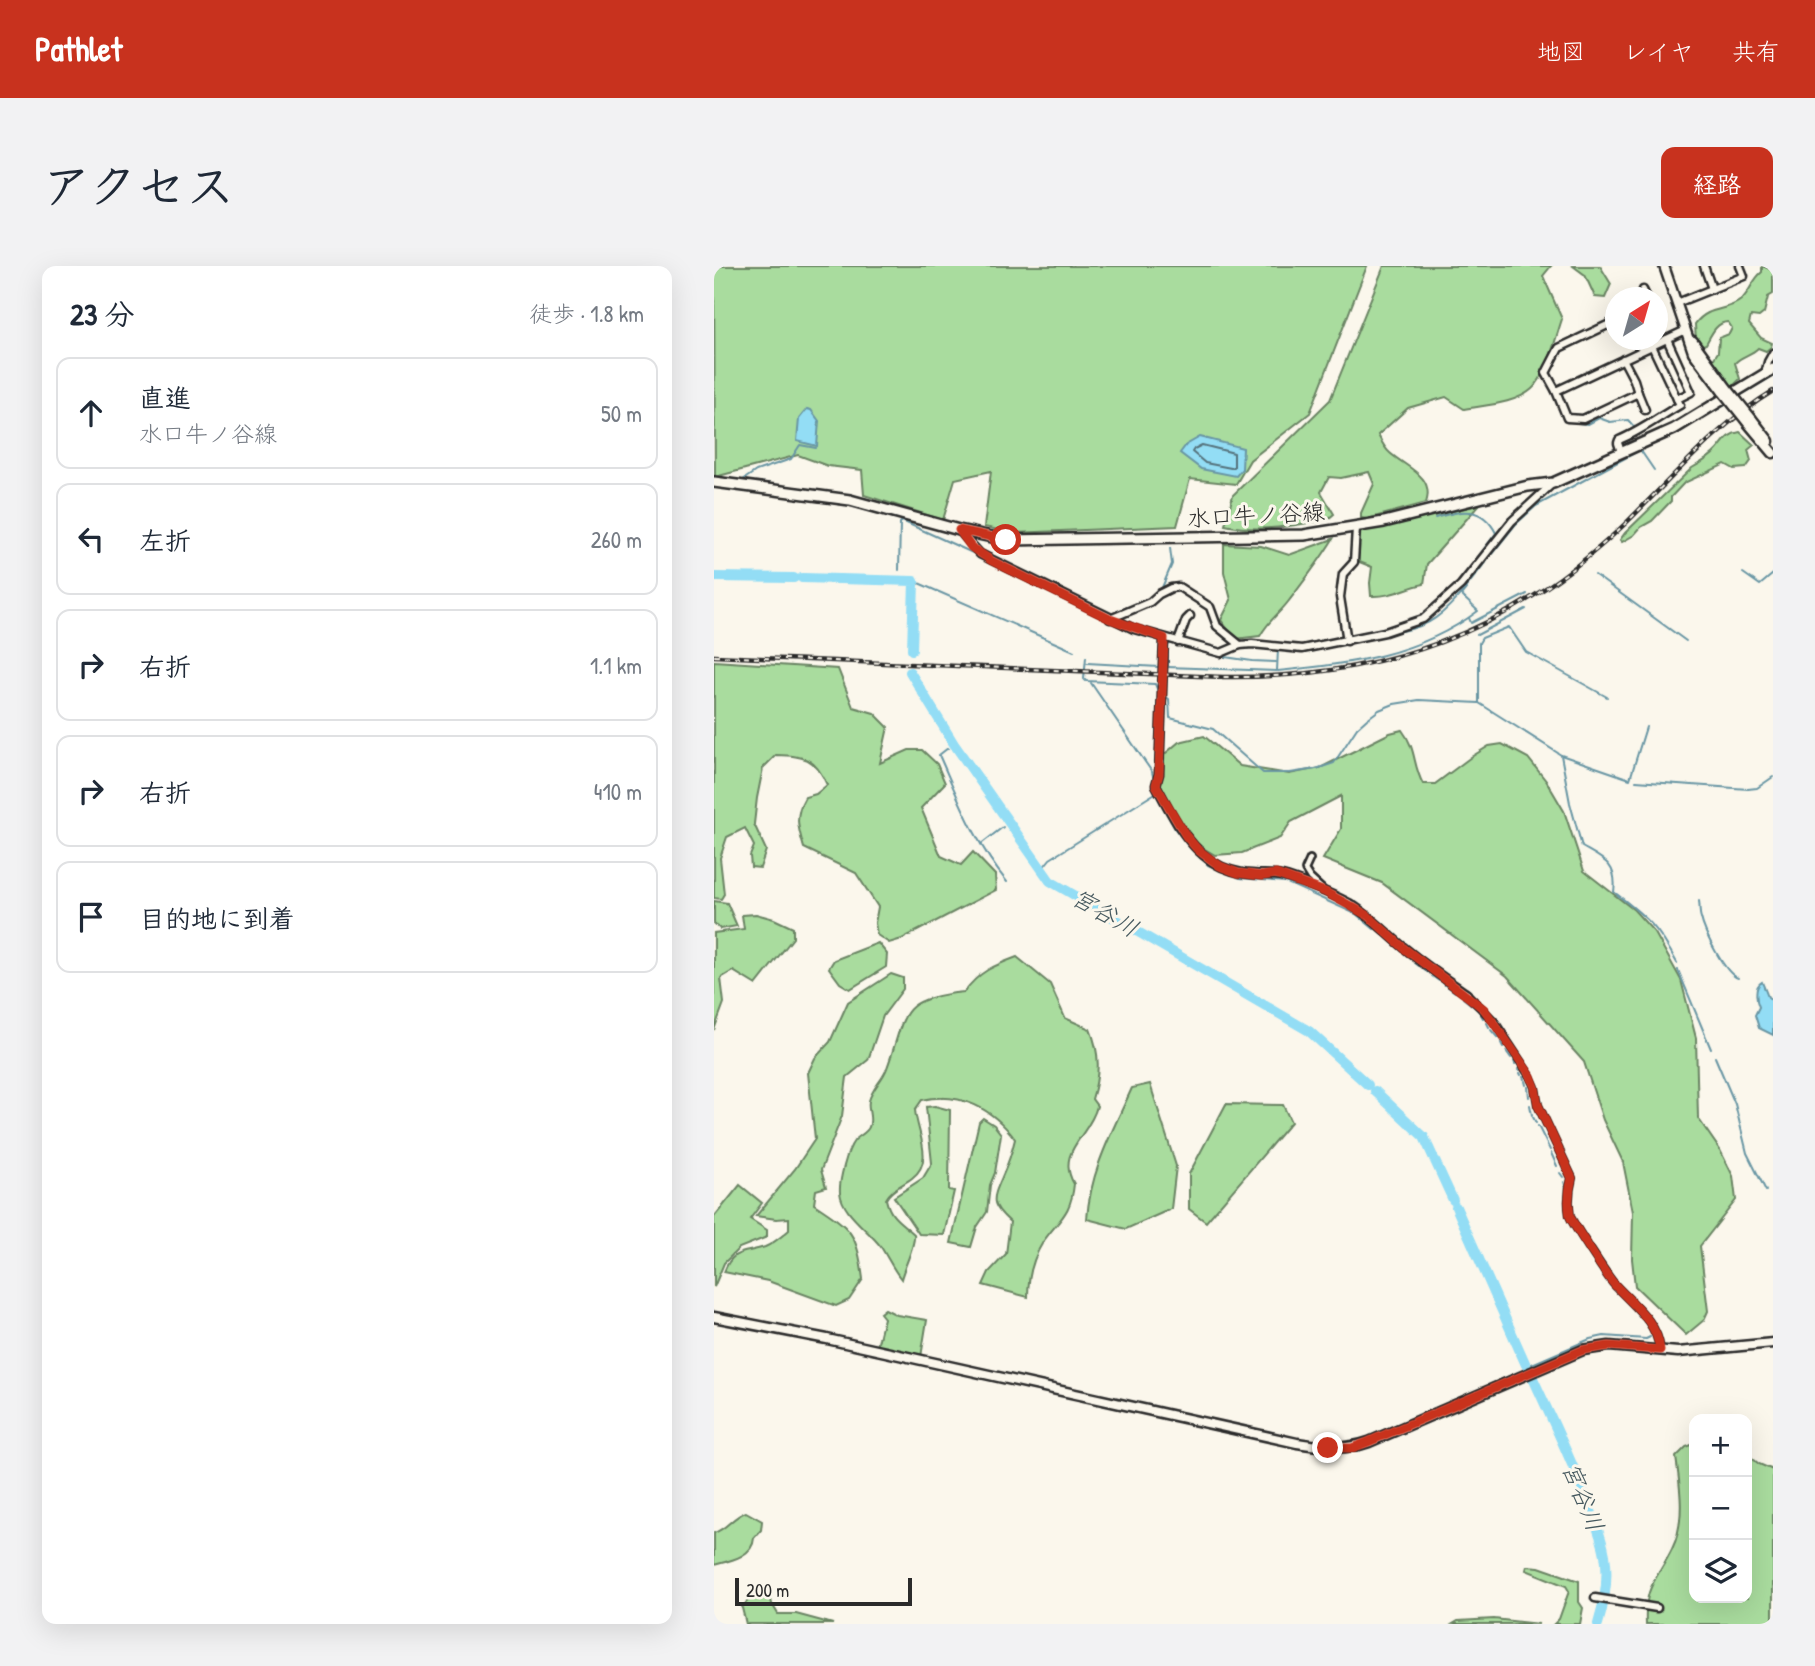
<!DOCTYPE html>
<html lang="ja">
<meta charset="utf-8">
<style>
:root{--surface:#fff;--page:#f2f2f3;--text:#1f2937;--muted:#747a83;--line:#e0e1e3;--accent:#c8321e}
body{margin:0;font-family:"Patrick Hand","Klee One",sans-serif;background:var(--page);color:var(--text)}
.controls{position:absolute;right:21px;bottom:21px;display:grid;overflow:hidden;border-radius:14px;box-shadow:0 7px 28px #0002}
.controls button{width:63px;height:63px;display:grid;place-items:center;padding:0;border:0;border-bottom:2px solid var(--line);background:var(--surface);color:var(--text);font:35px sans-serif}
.compass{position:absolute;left:891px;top:21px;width:63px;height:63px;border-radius:50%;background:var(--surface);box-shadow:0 7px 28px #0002;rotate:37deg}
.scale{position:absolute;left:21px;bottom:18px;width:177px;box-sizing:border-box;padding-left:7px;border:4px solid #2b2b2b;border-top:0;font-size:19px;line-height:24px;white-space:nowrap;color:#2b2b2b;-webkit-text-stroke:5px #fbf7ec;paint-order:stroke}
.stop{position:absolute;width:21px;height:21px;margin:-16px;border:5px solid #c8321e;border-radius:50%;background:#fff}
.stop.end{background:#c8321e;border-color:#fff;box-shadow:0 2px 7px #0008}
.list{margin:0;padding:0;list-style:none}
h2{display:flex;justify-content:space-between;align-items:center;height:91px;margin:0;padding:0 28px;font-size:30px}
h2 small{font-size:23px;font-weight:400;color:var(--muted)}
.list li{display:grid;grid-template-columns:46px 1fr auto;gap:21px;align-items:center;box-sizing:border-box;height:112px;margin:0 14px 14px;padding:0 14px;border:2px solid var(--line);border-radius:14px}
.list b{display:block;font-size:26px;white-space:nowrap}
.list p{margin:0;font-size:23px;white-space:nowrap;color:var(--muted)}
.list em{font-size:23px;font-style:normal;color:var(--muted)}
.icon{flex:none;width:38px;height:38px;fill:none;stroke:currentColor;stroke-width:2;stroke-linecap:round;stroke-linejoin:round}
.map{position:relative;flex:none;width:1059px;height:1358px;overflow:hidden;border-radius:14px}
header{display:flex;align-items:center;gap:42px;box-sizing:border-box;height:98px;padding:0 35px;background:var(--accent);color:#fff}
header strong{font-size:33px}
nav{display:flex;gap:38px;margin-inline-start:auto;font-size:24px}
.intro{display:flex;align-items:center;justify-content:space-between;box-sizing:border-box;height:168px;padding:0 42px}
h1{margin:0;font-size:49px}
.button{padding:18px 32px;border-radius:14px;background:var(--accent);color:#fff;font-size:24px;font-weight:700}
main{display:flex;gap:42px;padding:0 42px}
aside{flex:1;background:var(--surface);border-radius:14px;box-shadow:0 7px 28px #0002}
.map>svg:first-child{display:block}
</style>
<header>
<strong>Pathlet</strong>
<nav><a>地図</a><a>レイヤ</a><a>共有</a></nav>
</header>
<div class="intro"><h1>アクセス</h1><a class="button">経路</a></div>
<main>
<aside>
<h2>23 分<small>徒歩 · 1.8 km</small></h2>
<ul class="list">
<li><svg class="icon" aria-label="ahead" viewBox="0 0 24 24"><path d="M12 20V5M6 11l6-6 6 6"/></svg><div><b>直進</b><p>水口牛ノ谷線</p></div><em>50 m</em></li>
<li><svg class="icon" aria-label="left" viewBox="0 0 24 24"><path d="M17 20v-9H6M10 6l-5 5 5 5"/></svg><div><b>左折</b></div><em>260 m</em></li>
<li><svg class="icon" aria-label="right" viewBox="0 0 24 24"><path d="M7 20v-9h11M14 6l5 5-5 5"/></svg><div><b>右折</b></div><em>1.1 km</em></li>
<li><svg class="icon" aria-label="right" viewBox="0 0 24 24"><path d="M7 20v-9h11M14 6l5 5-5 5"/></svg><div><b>右折</b></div><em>410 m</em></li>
<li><svg class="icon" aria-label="arrive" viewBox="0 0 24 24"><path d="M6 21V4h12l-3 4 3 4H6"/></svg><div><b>目的地に到着</b></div></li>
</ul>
</aside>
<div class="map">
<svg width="1059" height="1358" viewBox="0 0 1059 1358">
<rect width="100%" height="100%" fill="#fbf7ec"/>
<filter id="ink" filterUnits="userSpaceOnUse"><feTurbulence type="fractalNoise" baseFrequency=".0143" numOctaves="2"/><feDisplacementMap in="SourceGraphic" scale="14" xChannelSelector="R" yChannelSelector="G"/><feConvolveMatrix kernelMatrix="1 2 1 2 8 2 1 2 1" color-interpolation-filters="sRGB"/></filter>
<g filter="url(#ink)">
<g fill="#a9dc9e" stroke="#6a8464" stroke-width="2">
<polygon points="0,0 653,0 596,147 536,194 522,218 476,213 463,260 300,267 270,261 277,205 241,213 229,254 150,229 148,204 114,200 84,189 1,211"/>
<path d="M670,0H837L829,10L848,53C842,71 832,111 818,123C801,138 771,139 750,143L732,131L694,142L664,169C667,175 671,183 676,187C693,202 721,210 712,237L653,253L647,252V247L660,218L655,206L627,212L615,211L607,226L620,248L614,253C578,260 546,267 511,259L519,229L616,134Z"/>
<polygon points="859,0 886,0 897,18 891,32 881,31 871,9"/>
<path d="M1048,0L1059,4V28L1054,31L1050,47L1045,51L1037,50L1035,58L1047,72L1058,77L1057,81L1052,85L1044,82C1037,89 1027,90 1021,97L1026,113L1019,120L1010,115L997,97L1004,86L1005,72L1015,68L1018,62L1014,56C1002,56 997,69 992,78L986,80L982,76L981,58C995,39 1013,46 1027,34C1036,26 1038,14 1048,6Z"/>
<path d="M1026,166L1040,179L1034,184L1037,195L1032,202L1020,203L1011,198L970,217L957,231V235L938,255L927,261L920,269L908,276L906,274L911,267L978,202C987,197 996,192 1003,184C1011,175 1013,168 1026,166Z"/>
<path d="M765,239L713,298L710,318C691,322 677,331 657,330L656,317L658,301L643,295L644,265Z"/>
<path d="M619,273C605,296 590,315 574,336C564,349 555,354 546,370L521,373L507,354L517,334L510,306V278L547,280L575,289Z"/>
<path d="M0,395L124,403L139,441L160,447L174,461L166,497L195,484H208L223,498L231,517L207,542L227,590L247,599L259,586L281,609L282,624L188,673L175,677L163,669L161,657L164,641L142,607L90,582C84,562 80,550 91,531L102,528L113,519C101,491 90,490 62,489L49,502L43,532L40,558L52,584L46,602L37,601L36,590L40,580L31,562L13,571L6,592L10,628L7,633L0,632Z"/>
<path d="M688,464C703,484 698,497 709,518H721L757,491L775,480L788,478L814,492L833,516L850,545L870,605L920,644L941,667L967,714L982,772L984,852L1006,884L1019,910L1022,934L986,980L994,1045L990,1054L972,1069L921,1020L918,993L919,946L909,896L889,854L870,796L793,710L668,617L609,593L627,563V530L577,556L566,572L528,587L501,589L479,576L460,545L447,519L446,492L465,476L490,470L526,500L575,508L606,502L676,467Z"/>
<polygon points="0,635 13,637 23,660 6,663 0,657"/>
<polygon points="42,648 60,653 79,662 79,672 42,719 19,705 7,712 10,737 0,764 0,667 30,663 28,649"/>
<polygon points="164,677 173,688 172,701 136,723 126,717 115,702 120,694"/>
<path d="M303,691L336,718L351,752L376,763C386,787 386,808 378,833L383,840C376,870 341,885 360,918C357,949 345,953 329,976C319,992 314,1012 314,1031L269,1019L275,1006L292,988L296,956C276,938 278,934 288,911C293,900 298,886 301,873C279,843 246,825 208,834L201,844C203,867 221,895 198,912C189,919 177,923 172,933C176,952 187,956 200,968C202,978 190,1001 187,1013C179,1003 174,992 167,981C155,964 128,948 126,926C125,915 133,884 140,875C144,870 153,867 155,861C159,852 153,844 155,835C158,822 169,814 173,802C193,748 182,733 250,726C266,705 279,700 303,691Z"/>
<path d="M177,708L189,712V723L169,750L154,794L133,811L128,850L107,904L112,921L102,924L100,938C138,963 143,967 149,1013L135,1034L122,1040L54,1015L10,1006C19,982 30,988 51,981C60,977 68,970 75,964V952L62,953L42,950L81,903L101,873L94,807L101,792L116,776L134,736Z"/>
<path d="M436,818L462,900L457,943L412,963L373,953C376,905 399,864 418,822Z"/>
<polygon points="512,838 569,839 577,856 492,956 475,943 475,908"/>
<polygon points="221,840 236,844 235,924 240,925 230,969 205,968 180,931 209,912 218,897 212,841"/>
<polygon points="269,852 280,859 287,868 281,907 276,919 273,946 263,961 257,981 237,977 265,856"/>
<polygon points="26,919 48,937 36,953 53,964 53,971 25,982 10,997 0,1021 0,951"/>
<polygon points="171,1043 183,1049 213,1054 207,1091 163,1081 170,1052 166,1047"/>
<path d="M980,1178V1332H1033V1188L1045,1198L1059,1204V1358H932C930,1319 943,1314 958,1283C972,1255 966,1220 962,1191L972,1181Z"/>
<path d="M32,1246L48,1255L47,1264L40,1272C39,1291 15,1295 0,1299V1267C13,1263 18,1251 32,1246Z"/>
<polygon points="813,1300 825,1301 865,1315 865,1336 869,1342 866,1358 840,1358 845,1353 855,1325 852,1320 812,1304"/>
<polygon points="55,1325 58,1338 64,1348 82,1348 119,1358 32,1358 28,1342 39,1328"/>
<polygon points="780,1353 825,1358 739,1358 744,1355"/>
</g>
<g fill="#93ddf5" stroke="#6996a4" stroke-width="2">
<polygon points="93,143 97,144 105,155 103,180 83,175 85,153"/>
<polygon points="486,171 529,182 528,203 522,210 487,203 466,187 472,179"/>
<path d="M1048,716L1054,731L1059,735V769L1045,762L1041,749L1045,741C1042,734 1040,720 1048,716Z"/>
</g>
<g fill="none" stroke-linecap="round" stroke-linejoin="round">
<polygon stroke="#55727c" stroke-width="2" points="488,179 520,187 520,201 517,202 491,197 478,186 480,183"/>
<g stroke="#6996a4" stroke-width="2">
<polyline points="1024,131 1059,110"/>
<polyline points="864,157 874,158 885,152 896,156 914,154 922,163"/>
<polyline points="978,157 1013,138"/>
<polyline points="927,185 940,204"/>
<polyline points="26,216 42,205 77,193 86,179 102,182"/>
<polyline points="44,216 98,224"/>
<polyline points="104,225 127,228"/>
<polyline points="140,230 185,243"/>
<path d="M721,252C746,245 767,238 782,267L751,308"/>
<polyline points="778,288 802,258 822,240 939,177"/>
<polyline points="185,304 186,257 188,255 261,288"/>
<polyline points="1029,307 1046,319 1059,308"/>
<polyline points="881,309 972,375"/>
<polyline points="200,315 360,385"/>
<polyline points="329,322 375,345"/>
<polyline points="447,324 458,298 456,282"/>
<polyline points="755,352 757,357 813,328"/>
<path d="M677,367C690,365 703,362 715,356C736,345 758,314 773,294"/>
<polyline points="763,369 812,343"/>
<polyline points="372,391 370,413 372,415 441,418 444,425"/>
<polyline points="511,391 538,395 562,396"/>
<polyline points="373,397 445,401"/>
<polyline points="454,400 454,380 456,377 499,388"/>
<polyline points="453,401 563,405 564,383"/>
<path d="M564,405C636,398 704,390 764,345L747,329L752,323"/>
<polyline points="377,417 438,506 440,514"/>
<polyline points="451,430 455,433 456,452 499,463 549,507 576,507 602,503 620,497 643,462 653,453 665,444 680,438 705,434 765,437 847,489 916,513 932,461"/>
<polyline points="765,437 765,377 768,372 795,361 812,386 893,431"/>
<path d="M234,482L225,489C245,534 261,577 293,616"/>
<path d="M847,489L856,537L868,581C889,593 904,598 900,626C933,652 943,659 963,697"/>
<polyline points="922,515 1034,523 1043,522 1059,511"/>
<polyline points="443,529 461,563 494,599 526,612 571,616 642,648 660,663"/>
<polyline points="267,578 289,561"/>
<polyline points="328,603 336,593 443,526"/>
<path d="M985,635C986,640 985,647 987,652C990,666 1011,708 1024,712"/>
<polyline points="701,697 705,700"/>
<polyline points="710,704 715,707"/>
<polyline points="964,704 997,783"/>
<polyline points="718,710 725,715"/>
<polyline points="729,717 731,719"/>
<polyline points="734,721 741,726"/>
<polyline points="749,732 764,744 769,752"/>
<polyline points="773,757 775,761"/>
<polyline points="777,764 784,772"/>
<polyline points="787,777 789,781"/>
<polyline points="792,785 797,792"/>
<polyline points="1001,791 1021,838 1033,887 1052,925"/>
<polyline points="800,795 801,798"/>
<polyline points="804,803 805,804"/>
<polyline points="806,807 807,809"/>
<polyline points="809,811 810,813"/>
<polyline points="811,815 812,819"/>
<polyline points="814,821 815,831"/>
<polyline points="816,839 818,849"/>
<polyline points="819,851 822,857"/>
<polyline points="824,860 836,884"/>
<polyline points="837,887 843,900"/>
<polyline points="846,907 849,911"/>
<polyline points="850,916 853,925"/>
<polyline points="852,937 853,943"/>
<polyline points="877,990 889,1007"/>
<polyline points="914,1036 938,1065"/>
<polyline points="818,1098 876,1073 890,1070 932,1073 936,1071"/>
</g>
<g stroke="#93ddf5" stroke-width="10">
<polyline points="0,311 80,312"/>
<polyline points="88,312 200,315 198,384"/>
<polyline points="196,406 240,478 336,615 595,765 654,819"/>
<polyline points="661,825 710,871 739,934"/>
<polyline points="742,941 812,1099"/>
<path d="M818,1110C837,1152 858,1194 874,1238C881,1255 888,1271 891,1289C895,1313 891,1335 884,1358"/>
</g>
<defs>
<g id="pedestrian">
<polyline points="596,593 591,604 596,612 608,623"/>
<path d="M753,728L780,755L816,810L821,821L824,839L858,912C855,923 854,938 856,950C858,957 894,1011 900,1018C919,1039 943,1055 946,1084"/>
</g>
<g id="minor">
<polyline points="990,0 998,23"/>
<polyline points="929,24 933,32"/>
<polyline points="963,37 1030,10 1026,0"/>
<polyline points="953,73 977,126 963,133"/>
<polyline points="924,74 928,84"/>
<polyline points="909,93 920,114 924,127 869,153 853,152 842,125 972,64"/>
<polyline points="1051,108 1054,96 1059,87"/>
<polyline points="842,125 832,107 845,82 902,55"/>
<polyline points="924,127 931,144"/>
<path d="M907,186L904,177L905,174C927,165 945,151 966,139L938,80"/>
<polyline points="245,264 266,288 420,363 507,387 526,379 538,378 588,383 671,366 709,353 747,319 798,255 838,218"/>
<polyline points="396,353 436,336 445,328 457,322 465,321 496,341 503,360 526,379"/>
<path d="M450,372L445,508L442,519C458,549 475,586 508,601C526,609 541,608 560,609C575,609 620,629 635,637C657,650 673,668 693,684C712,700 733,714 753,728"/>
<polyline points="633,375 626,331 629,308 640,296 642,262"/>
<polyline points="464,376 472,354 476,350"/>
<polyline points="881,1332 943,1342"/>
</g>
<g id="tertiary">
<polyline points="950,0 979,86 1009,126"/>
<polyline points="979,75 1013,122"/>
<polyline points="1038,153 1055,175"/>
<polyline points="1033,156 1059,187"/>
<path d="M0,1051L113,1073L583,1177C609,1181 629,1185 655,1176L869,1084L895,1080L964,1086L1059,1077"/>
</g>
<polyline id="secondary" points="0,216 136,234 245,264 292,274 590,269 670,256 814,220 839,217 960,163 1059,103"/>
</defs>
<use href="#pedestrian" stroke="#2b2b2b" stroke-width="10"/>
<use href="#minor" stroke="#2b2b2b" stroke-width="11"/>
<use href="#tertiary" stroke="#2b2b2b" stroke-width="13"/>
<use href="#secondary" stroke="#2b2b2b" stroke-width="14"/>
<use href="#pedestrian" stroke="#fbf7ec" stroke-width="4.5"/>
<use href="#minor" stroke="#fbf7ec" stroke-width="6"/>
<use href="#tertiary" stroke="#fbf7ec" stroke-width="8"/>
<use href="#secondary" stroke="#fbf7ec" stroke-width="9"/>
<defs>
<path id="rail" d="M0,390L509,411C668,413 798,367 913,256C960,210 1003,159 1059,125"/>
</defs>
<use href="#rail" stroke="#2b2b2b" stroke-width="4.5"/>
<use href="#rail" stroke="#fbf7ec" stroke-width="2" stroke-dasharray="5" stroke-linecap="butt"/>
<defs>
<g id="tertiary-bridge">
<polyline points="1013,122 1038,153"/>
<polyline points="1009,126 1033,156"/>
</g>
</defs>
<use href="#tertiary-bridge" stroke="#2b2b2b" stroke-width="13" stroke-linecap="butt"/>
<use href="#tertiary-bridge" stroke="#fbf7ec" stroke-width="8"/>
</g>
</g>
<g fill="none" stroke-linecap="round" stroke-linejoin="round" filter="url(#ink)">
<path stroke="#c8321e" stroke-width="9" d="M292,274L245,264L257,281L278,295L396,353L450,372L445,508L442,519L472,570L484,584L506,600L524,607L548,610L562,608L611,626L653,649L691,683L770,743L817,810L821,821L824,839L858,912C855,923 854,938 856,950C858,957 893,1010 900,1018C919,1039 943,1055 946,1084L895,1080L869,1084L654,1176L638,1182H614"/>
</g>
<g text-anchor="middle" stroke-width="6" stroke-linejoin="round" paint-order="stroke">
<g font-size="23" fill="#2b2b2b" stroke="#fbf7ec">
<text transform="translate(542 249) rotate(-3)" y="8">水口牛ノ谷線</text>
</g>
<g font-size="24" font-style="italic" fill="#45585e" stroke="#fbf7ec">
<text transform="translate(391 647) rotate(30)" y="8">宮谷川</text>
<text transform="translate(869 1231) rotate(68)" y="8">宮谷川</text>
</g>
</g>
</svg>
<div class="controls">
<button>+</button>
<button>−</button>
<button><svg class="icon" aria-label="layers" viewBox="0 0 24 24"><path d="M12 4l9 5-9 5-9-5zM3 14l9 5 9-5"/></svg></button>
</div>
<svg class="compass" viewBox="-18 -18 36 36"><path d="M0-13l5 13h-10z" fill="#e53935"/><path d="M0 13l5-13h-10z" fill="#747a83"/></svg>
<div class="scale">200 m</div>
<div class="stop" style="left:292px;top:274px"></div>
<div class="stop end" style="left:614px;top:1182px"></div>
</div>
</main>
